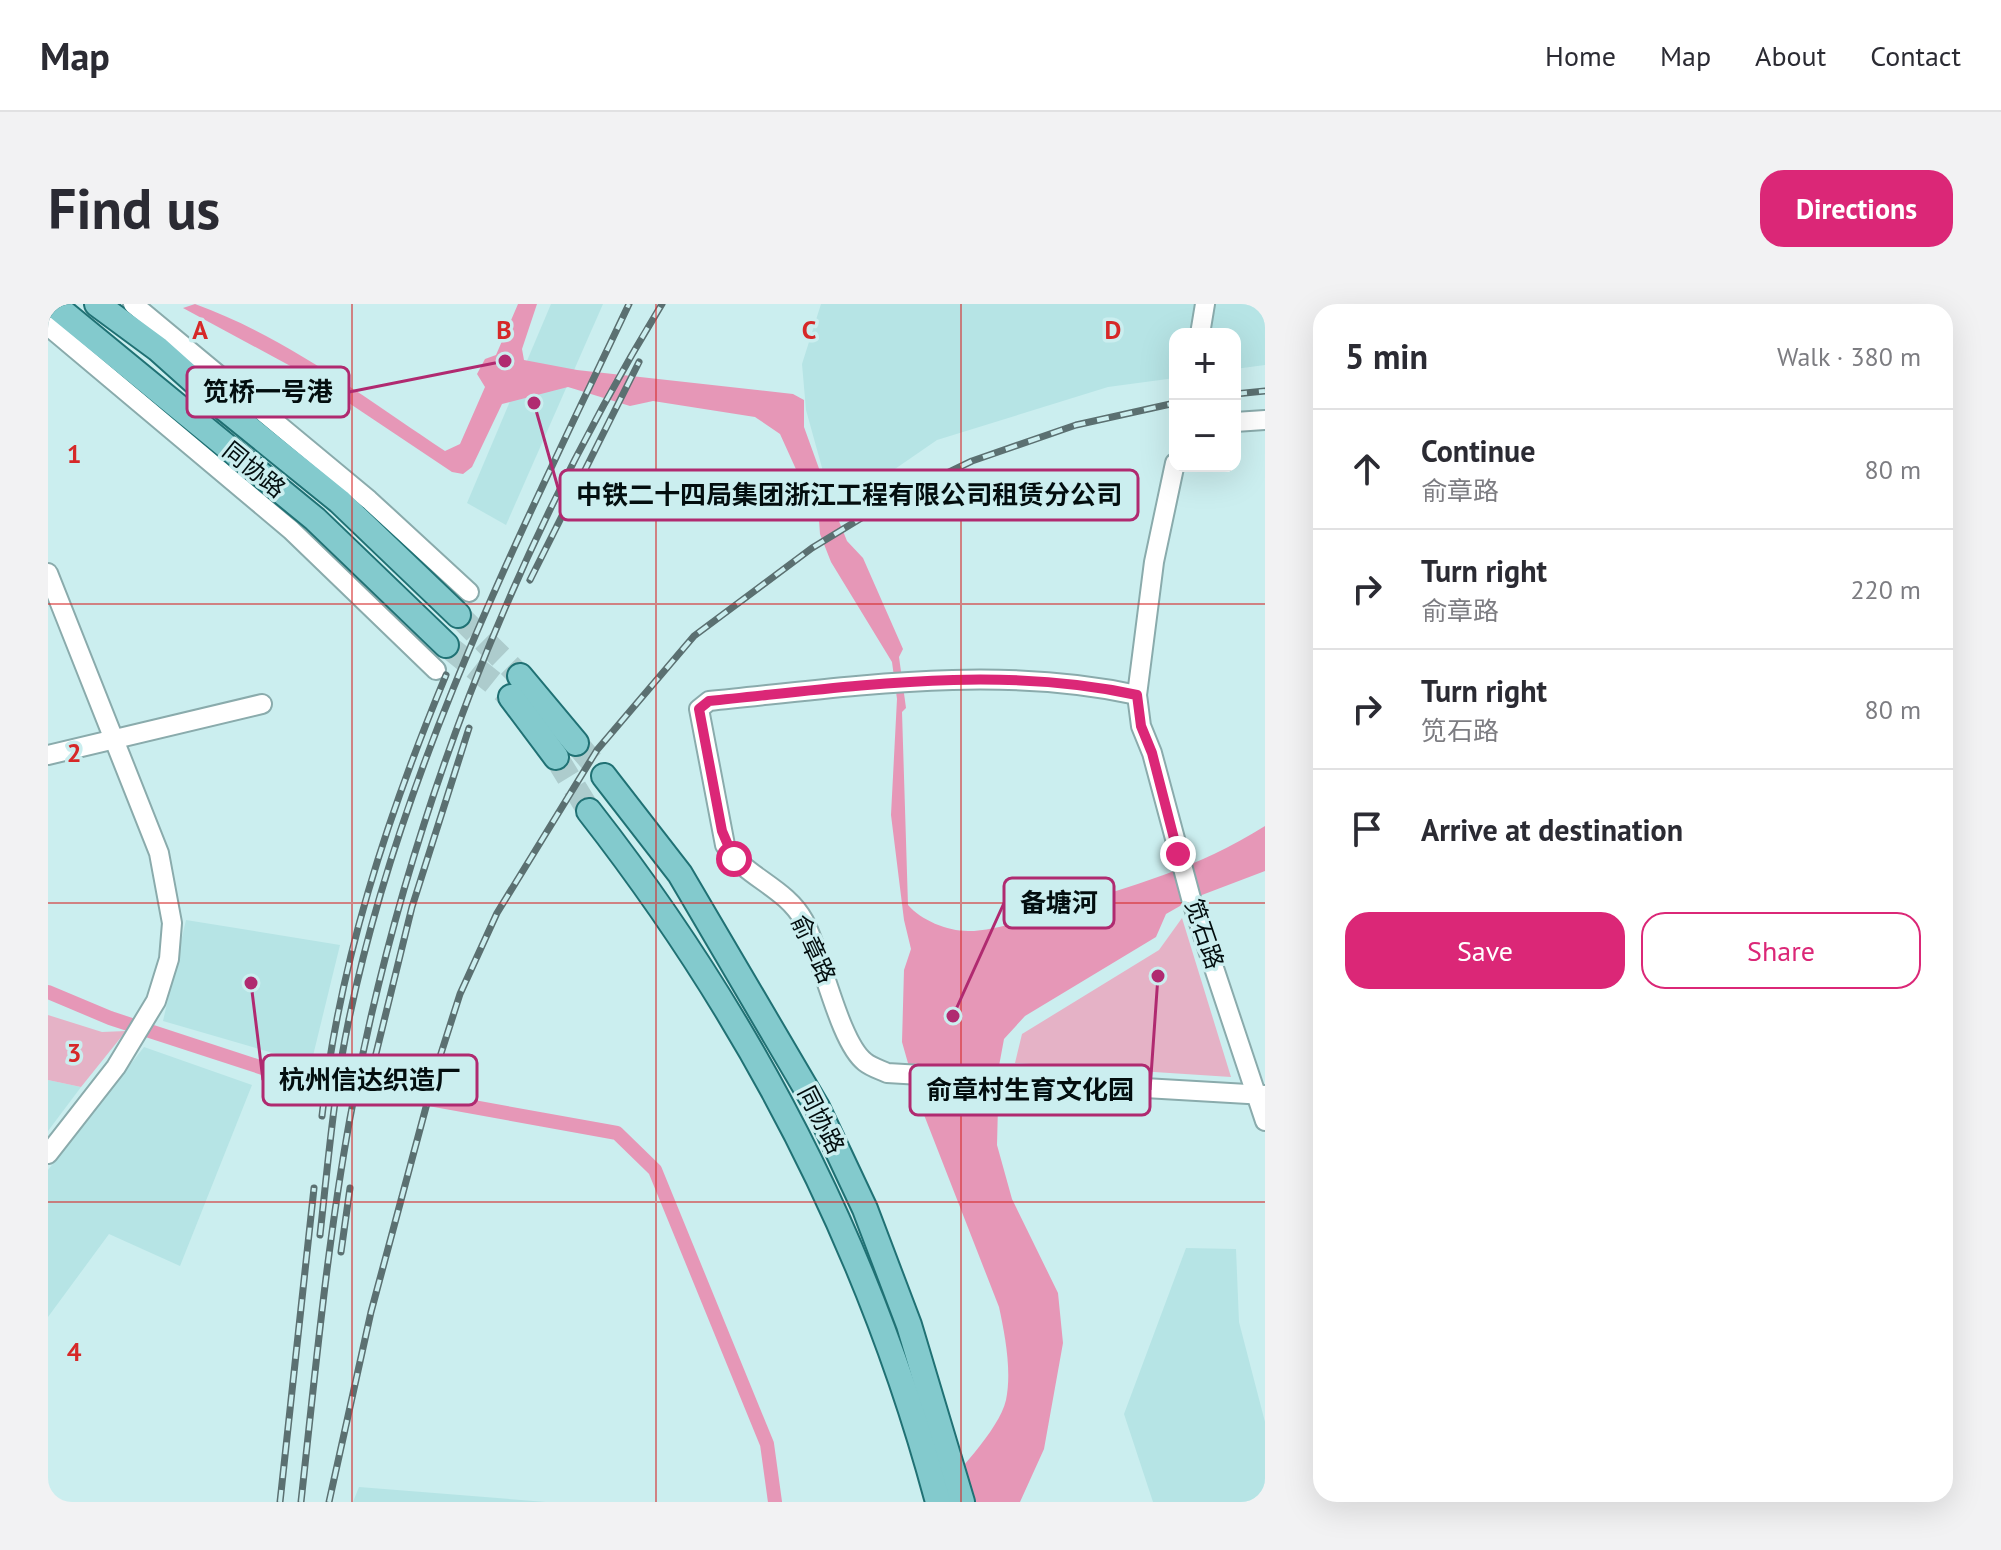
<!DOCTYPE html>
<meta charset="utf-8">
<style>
:root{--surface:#fff;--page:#f2f2f3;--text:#2b2b33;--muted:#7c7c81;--line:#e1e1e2;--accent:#db2777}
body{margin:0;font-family:"PT Sans","Noto Sans SC",sans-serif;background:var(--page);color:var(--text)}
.controls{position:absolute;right:24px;top:24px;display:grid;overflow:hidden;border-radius:16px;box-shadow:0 8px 32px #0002}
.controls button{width:72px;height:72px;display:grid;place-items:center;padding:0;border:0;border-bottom:2px solid var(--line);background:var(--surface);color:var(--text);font:40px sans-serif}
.stop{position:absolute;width:24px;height:24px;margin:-18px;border:6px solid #db2777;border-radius:50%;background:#fff}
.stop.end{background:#db2777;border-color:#fff;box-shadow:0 2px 8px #0008}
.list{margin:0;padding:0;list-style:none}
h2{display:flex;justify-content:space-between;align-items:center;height:104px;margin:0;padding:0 32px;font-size:34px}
h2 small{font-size:26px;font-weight:400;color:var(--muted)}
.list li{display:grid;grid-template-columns:52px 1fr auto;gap:24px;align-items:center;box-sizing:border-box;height:120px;padding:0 32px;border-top:2px solid var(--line)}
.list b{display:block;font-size:30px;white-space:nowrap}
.list p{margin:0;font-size:26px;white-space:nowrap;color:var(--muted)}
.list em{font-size:26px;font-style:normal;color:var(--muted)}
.actions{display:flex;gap:16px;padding:24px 32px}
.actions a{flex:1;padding:18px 0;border:2px solid var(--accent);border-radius:24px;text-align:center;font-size:28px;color:var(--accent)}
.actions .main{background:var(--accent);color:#fff}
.icon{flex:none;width:44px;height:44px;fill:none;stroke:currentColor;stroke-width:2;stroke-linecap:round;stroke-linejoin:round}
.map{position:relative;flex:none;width:1217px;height:1198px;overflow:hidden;border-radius:24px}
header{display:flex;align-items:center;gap:48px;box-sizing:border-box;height:112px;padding:0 40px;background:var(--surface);border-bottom:2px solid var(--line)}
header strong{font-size:38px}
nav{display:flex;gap:44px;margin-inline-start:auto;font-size:28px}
.intro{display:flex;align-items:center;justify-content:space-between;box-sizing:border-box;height:192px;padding:0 48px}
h1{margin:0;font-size:56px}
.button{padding:20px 36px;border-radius:24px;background:var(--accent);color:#fff;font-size:28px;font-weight:700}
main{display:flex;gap:48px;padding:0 48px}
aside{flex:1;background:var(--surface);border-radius:24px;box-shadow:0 8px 32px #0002}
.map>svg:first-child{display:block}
</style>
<header>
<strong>Map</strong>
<nav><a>Home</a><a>Map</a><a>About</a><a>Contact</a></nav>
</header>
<div class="intro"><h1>Find us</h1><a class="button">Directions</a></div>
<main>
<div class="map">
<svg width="1217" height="1198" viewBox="0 0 1217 1198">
<rect width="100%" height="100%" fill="#cbeeef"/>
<g fill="#b6e4e5">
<polygon points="503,0 555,0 458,221 419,199"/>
<polygon points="773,0 1217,0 1217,61 1187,65 1187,30 1127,30 1127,74 1060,83 889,136 786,207 758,106 754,60"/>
<polygon points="138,616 292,641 263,760 115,717"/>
<polygon points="96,743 204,781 132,962 61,930 0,1013 0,866"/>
<polygon points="0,776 33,783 0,827"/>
<polygon points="1138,944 1188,945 1191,1018 1217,1118 1217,1198 1105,1198 1076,1110"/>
<polygon points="311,1183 498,1198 305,1198"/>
</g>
<g fill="#e5b2c6">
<polygon points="1134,614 1183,773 967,759 974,730 1111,646"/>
<polygon points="0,711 54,728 78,727 33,783 0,776"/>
</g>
<path fill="#e697b7" d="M147,0C238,33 317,94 397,147L412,140L437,83L429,70L437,55L448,51L470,0H489L474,45L476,56L529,66L745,90L756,96V123L782,195L799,237L815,254L855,345L851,353L858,404L854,408L860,601C873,616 899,627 920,627C949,627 980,614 1008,605C1085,582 1148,565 1217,522V567L1146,594L1118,610L1108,633L977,712L956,735L951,762L949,841L964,895L1010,989L1015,1039L996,1145L972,1198H884C905,1172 951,1127 958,1096C964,1067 957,1031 951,1003L871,798L854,738L856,666L863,645L856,616L843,511L849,395L844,358L783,258L772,230L771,216L732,130L707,113L605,97L582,102L520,83L454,100L424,163L415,170L404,168L259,71L135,4Z"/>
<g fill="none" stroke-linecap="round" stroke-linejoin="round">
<polyline stroke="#e697b7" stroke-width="14" points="0,688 62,714 221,766 569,829 607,866 719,1140 727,1198"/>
<g stroke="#adcccd" stroke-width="24" stroke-dasharray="24 12" stroke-linecap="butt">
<polyline points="410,311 472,372"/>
<polyline points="398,341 463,393"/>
<polyline points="528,439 556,472"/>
<polyline points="508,453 541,507"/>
</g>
<defs>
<g id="minor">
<polyline points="85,0 321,196 421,288"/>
<polyline points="0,22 243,226 388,366"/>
<polyline points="1152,30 1157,0"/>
<polyline points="1187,118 1217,116"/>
<polyline points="1127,159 1106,258 1089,391 1093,422 1104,449 1144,598 1217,817"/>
<polyline points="0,269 111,549 124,619 121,655 108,697 68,763 0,850"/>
<path d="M1089,391C948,360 802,383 661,397L651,405L677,541C696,573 738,583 756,617C774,651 791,738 817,758C823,763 833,766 839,769L1217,791"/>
<polyline points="0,451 214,400"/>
</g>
<g id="major">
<polyline points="5,0 267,215 398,341"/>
<polyline points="49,0 110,45 176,104 291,197 410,311"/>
<polyline points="472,372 528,439"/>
<polyline points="463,393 508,453"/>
<polyline points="556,472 632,570 769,803 817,905 861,1021 914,1198"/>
<path d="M541,507C702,713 822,944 890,1198"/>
</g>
</defs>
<use href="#minor" stroke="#8aabac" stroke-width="22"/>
<use href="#major" stroke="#207174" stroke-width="28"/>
<use href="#minor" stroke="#fff" stroke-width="18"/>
<use href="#major" stroke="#83cacd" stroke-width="24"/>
<defs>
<g id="rail">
<polyline points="1187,90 1217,87"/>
<polyline points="482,276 591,58"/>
<polyline points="322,774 364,603 421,424"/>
<path d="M274,812C291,659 339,513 398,371"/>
<path d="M272,931C280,859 286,786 301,715C353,464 472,230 581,0"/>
<polyline points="293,948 302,884"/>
<polyline points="232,1198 266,884"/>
<path d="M253,1198C267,1070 279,941 302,814C355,526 462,250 614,0"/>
<polyline points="281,1198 323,1008 389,762 412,690 449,609 549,446 646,332 764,244 843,196 924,157 1028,121 1127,99"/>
</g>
</defs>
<use href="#rail" stroke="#5b7071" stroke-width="7"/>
<use href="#rail" stroke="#cbeeef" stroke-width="4" stroke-dasharray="12" stroke-linecap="butt"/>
</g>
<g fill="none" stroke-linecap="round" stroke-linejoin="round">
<path stroke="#db2777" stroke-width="10" d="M686,555L674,527L651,405L661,397C803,383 948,360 1089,391L1093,422L1104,449L1130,550"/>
</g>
<path fill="none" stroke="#d62828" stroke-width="2" stroke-opacity="0.55" d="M304,0V1198M608,0V1198M913,0V1198M0,300H1217M0,599H1217M0,898H1217"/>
<g text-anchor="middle" stroke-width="7" stroke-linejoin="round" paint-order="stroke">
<g font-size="24" fill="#030e0f" stroke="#cbeeef">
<text transform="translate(206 166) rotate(39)" y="8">同协路</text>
<text transform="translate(1156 630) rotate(71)" y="8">笕石路</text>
<text transform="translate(765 645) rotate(65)" y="8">俞章路</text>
<text transform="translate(773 816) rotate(63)" y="8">同协路</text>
</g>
</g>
<g font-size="26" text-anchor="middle" font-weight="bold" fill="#d62828" stroke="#cbeeef" stroke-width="7" stroke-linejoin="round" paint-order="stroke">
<text x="152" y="35">A</text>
<text x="456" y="35">B</text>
<text x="761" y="35">C</text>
<text x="1065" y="35">D</text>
<text x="26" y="159">1</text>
<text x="26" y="458">2</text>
<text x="26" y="758">3</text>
<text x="26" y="1057">4</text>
</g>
<path fill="none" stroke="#b02a70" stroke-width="3" d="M457 57L301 88M486 99L512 191M905 712L956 599M203 679L215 776M1110 672L1102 786"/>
<g fill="#b02a70" stroke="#cbeeef" stroke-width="3">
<circle cx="457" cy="57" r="8"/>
<circle cx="486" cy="99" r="8"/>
<circle cx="905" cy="712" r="8"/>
<circle cx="203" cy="679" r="8"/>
<circle cx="1110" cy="672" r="8"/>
</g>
<g fill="#cbeeef" stroke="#b02a70" stroke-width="3">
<rect x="139" y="63" width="162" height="50" rx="8"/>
<rect x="512" y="166" width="578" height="50" rx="8"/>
<rect x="956" y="574" width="110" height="50" rx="8"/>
<rect x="215" y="751" width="214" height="50" rx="8"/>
<rect x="862" y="761" width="240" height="50" rx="8"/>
</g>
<g font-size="26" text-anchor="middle" font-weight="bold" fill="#030e0f">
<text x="220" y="97">笕桥一号港</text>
<text x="801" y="200">中铁二十四局集团浙江工程有限公司租赁分公司</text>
<text x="1011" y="608">备塘河</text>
<text x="322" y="785">杭州信达织造厂</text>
<text x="982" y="795">俞章村生育文化园</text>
</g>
</svg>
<div class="controls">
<button>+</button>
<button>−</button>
</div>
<div class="stop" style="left:686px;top:555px"></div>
<div class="stop end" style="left:1130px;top:550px"></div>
</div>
<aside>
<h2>5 min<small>Walk · 380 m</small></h2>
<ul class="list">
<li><svg class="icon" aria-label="ahead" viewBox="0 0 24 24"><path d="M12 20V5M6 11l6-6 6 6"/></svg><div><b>Continue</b><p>俞章路</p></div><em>80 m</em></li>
<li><svg class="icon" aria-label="right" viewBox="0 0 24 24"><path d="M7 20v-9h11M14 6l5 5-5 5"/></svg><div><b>Turn right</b><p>俞章路</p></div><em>220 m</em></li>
<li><svg class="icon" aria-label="right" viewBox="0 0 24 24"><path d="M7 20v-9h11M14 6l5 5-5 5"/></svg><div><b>Turn right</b><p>笕石路</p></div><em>80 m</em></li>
<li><svg class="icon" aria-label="arrive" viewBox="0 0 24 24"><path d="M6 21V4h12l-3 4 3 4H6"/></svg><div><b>Arrive at destination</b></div></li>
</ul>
<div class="actions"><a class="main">Save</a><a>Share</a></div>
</aside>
</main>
